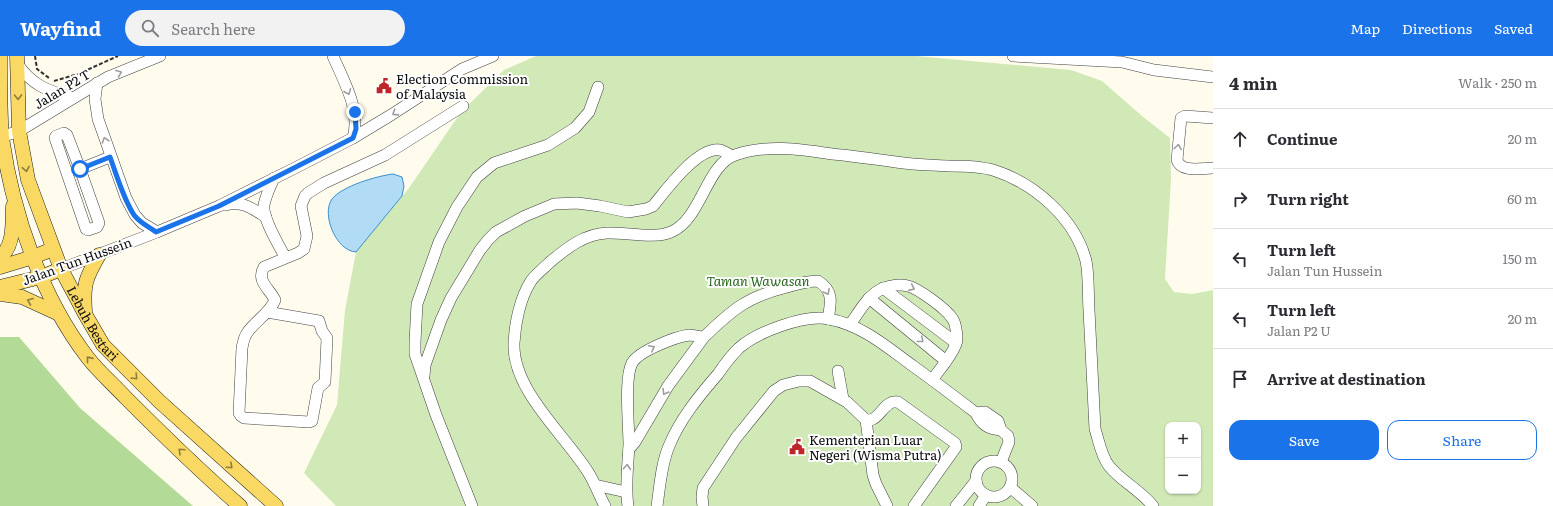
<!DOCTYPE html>
<meta charset="utf-8">
<style>
:root{--surface:#fff;--page:#f2f2f3;--text:#2b2b33;--muted:#7c7c81;--line:#e1e1e2;--accent:#1a73e8}
body{margin:0;font-family:Literata,serif;background:var(--page);color:var(--text)}
.controls{position:absolute;right:12px;bottom:12px;display:grid;overflow:hidden;border-radius:8px;box-shadow:0 1px 3px #0004}
.controls button{width:36px;height:36px;display:grid;place-items:center;padding:0;border:0;border-bottom:1px solid var(--line);background:var(--surface);color:var(--text);font:20px sans-serif}
.stop{position:absolute;width:12px;height:12px;margin:-9px;border:3px solid #1a73e8;border-radius:50%;background:#fff}
.stop.end{background:#1a73e8;border-color:#fff;box-shadow:0 1px 4px #0008}
.list{margin:0;padding:0;list-style:none}
h2{display:flex;justify-content:space-between;align-items:center;height:52px;margin:0;padding:0 16px;font-size:17px}
h2 small{font-size:13px;font-weight:400;color:var(--muted)}
.list li{display:grid;grid-template-columns:26px 1fr auto;gap:12px;align-items:center;box-sizing:border-box;height:60px;padding:0 16px;border-top:1px solid var(--line)}
.list b{display:block;font-size:15px;white-space:nowrap}
.list p{margin:0;font-size:13px;white-space:nowrap;color:var(--muted)}
.list em{font-size:13px;font-style:normal;color:var(--muted)}
.actions{display:flex;gap:8px;padding:12px 16px}
.actions a{flex:1;padding:9px 0;border:1px solid var(--accent);border-radius:12px;text-align:center;font-size:14px;color:var(--accent)}
.actions .main{background:var(--accent);color:#fff}
.icon{flex:none;width:22px;height:22px;fill:none;stroke:currentColor;stroke-width:2;stroke-linecap:round;stroke-linejoin:round}
.map{position:relative;flex:none;width:1213px;height:450px;overflow:hidden}
header{display:flex;align-items:center;gap:24px;box-sizing:border-box;height:56px;padding:0 20px;background:var(--accent);color:#fff}
header strong{font-size:19px}
nav{display:flex;gap:22px;margin-inline-start:auto;font-size:14px}
.search{width:280px;height:36px;background:var(--page);display:flex;align-items:center;gap:10px;box-sizing:border-box;padding:0 14px;border-radius:22px;color:var(--muted);font-size:15px}
main{display:flex}
aside{flex:1;background:var(--surface)}
.map>svg:first-child{display:block}
</style>
<header>
<strong>Wayfind</strong>
<div class="search"><svg class="icon" aria-label="search" viewBox="0 0 24 24"><circle cx="10" cy="10" r="6"/><path d="M15 15l6 6"/></svg>Search here</div>
<nav><a>Map</a><a>Directions</a><a>Saved</a></nav>
</header>
<main>
<div class="map">
<svg width="1213" height="450" viewBox="0 0 1213 450">
<rect width="100%" height="100%" fill="#fffcee"/>
<path fill="#d0e9b7" fill-rule="evenodd" d="M536,0H916L1071,14L1102,25L1142,60L1170,82L1171,122L1165,223L1174,236L1192,238L1213,234V450H336L304,417L337,349L345,254L356,196L409,132L461,56L504,14ZM1168,369H1198V435H1168Z"/>
<polygon fill="#b3da96" points="0,281 19,281 80,352 193,450 0,450"/>
<path fill="#b2dbf6" stroke="#398fce" d="M393,118L402,121L404,130L402,140L356,196C336,195 321,158 332,143C342,130 377,120 393,118Z"/>
<g fill="none" stroke-linecap="round" stroke-linejoin="round">
<defs>
<g id="minor">
<path d="M333,0C344,26 361,54 353,82"/>
<polyline points="1013,0 1122,6 1154,14 1213,21"/>
<path d="M17,7C31,29 48,35 73,42"/>
<polyline points="97,27 95,43 98,63 126,142 135,159 142,167 157,176"/>
<path d="M1213,62L1185,60L1181,62L1177,104C1181,117 1202,112 1213,112"/>
<polyline points="1,81 19,75 108,21 160,0"/>
<polyline points="80,113 67,79 64,77 56,80 55,82 86,173 88,174 97,171 99,167 80,113 110,101"/>
<path d="M274,122C270,131 266,139 264,149C262,162 279,189 285,201"/>
<path d="M226,149C241,144 253,153 266,161"/>
<polyline points="61,213 157,176 219,150 295,112 353,82 391,59 462,13 493,0"/>
<polyline points="883,232 956,287"/>
<polyline points="869,242 946,305"/>
<path d="M267,256L319,265L322,275L327,282L325,326L318,332L312,365L309,366L244,362L241,360L239,357L242,292C243,287 244,281 247,277C255,265 270,257 275,244C269,232 256,225 264,211L298,197L304,193L307,180L301,150L305,140L308,137L324,127L385,99L463,50"/>
<path d="M850,269C859,256 868,238 884,232C891,229 901,228 908,230C919,233 945,252 952,262C956,267 958,282 956,288C951,301 940,313 932,324"/>
<polyline points="838,315 843,343"/>
<path d="M424,320L425,309L441,264L451,242L480,194L488,184L496,176L525,160L554,148L577,147L600,150L628,156L646,153L653,150C666,134 698,90 720,94C724,95 728,98 732,100"/>
<polyline points="976,357 985,356 998,365 1001,374 1008,380 1009,386 1001,406"/>
<polyline points="866,364 873,419 876,428 887,450"/>
<polyline points="629,393 635,386 668,330 704,281"/>
<circle cx="994" cy="423" r="18"/>
<polyline points="595,429 626,436"/>
<polyline points="1010,431 1032,450"/>
<polyline points="472,450 436,359 415,298 415,286 417,248 439,186 457,151 477,121 494,107 548,89 575,72 589,56 598,31"/>
<path d="M605,450C599,439 595,427 588,416C565,379 512,334 514,287C515,267 520,242 531,225C536,218 544,212 550,206C567,192 584,178 607,177C624,176 656,183 671,176C701,164 706,109 735,99C766,88 800,93 832,98C853,100 875,103 896,106C914,109 932,109 950,110C964,110 979,110 993,114C1034,127 1075,162 1086,205C1089,219 1088,239 1089,254C1091,293 1093,333 1095,373C1099,385 1101,400 1109,410C1121,425 1140,434 1153,450"/>
<path d="M628,450C625,430 628,410 629,389C629,369 624,323 632,307C639,295 675,281 689,279C693,279 699,281 704,281C733,253 747,241 787,231C797,228 808,225 818,225C834,235 831,247 828,263"/>
<path d="M657,450C660,430 661,409 669,390C680,363 699,340 718,318C724,309 731,300 739,292C757,276 805,258 829,263C862,269 887,291 913,310C934,325 955,341 976,357C981,369 989,373 1001,374"/>
<path d="M703,450L702,441L703,432L736,382L774,335L783,329L799,325H810L847,346L866,364C868,364 871,364 873,363C882,358 886,344 898,346L955,387L956,391L914,450"/>
<polyline points="956,450 976,425"/>
<polyline points="979,450 986,439"/>
</g>
<g id="major">
<path d="M0,0C0,25 0,57 2,82C13,158 41,241 88,302C99,316 114,329 126,342C163,379 201,416 240,450"/>
<path id="s1" d="M17,0L19,75L28,124L61,213L85,258L103,289L159,345L276,450"/>
<path d="M0,202C15,188 12,168 13,150"/>
<polyline points="0,211 33,201 53,193"/>
<polyline points="0,231 41,221 61,213"/>
<polyline points="0,238 22,241 59,258"/>
<path d="M85,255C83,227 86,222 99,199"/>
</g>
</defs>
<use href="#minor" stroke="#404040" stroke-width="12"/>
<use href="#major" stroke="#1e1e1e" stroke-width="15"/>
<g stroke="#2f2f2f" stroke-width="2" stroke-dasharray="4 2" stroke-linecap="butt">
<polyline points="35,0 37,13 49,22"/>
<polyline points="54,25 78,18 118,0"/>
</g>
<use href="#minor" stroke="#fff" stroke-width="11"/>
<use href="#major" stroke="#f9d864" stroke-width="14"/>
</g>
<defs><path id="oneway-chevron" d="M-2-3.5L2.5 0L-2 3.5" fill="none" stroke-width="1.6" stroke-linecap="round" stroke-linejoin="round"/></defs>
<g stroke="#9e9e9e">
<use href="#oneway-chevron" transform="translate(119 17) rotate(-22)"/>
<use href="#oneway-chevron" transform="translate(348 36) rotate(68)"/>
<use href="#oneway-chevron" transform="translate(395 57) rotate(147)"/>
<use href="#oneway-chevron" transform="translate(105 84) rotate(-109)"/>
<use href="#oneway-chevron" transform="translate(1178 91) rotate(-83)"/>
<use href="#oneway-chevron" transform="translate(912 232) rotate(24)"/>
<use href="#oneway-chevron" transform="translate(827 236) rotate(61)"/>
<use href="#oneway-chevron" transform="translate(921 284) rotate(39)"/>
<use href="#oneway-chevron" transform="translate(652 292) rotate(-26)"/>
<use href="#oneway-chevron" transform="translate(665 336) rotate(121)"/>
<use href="#oneway-chevron" transform="translate(627 411) rotate(-86)"/>
</g>
<g stroke="#8f7d3d">
<use href="#oneway-chevron" transform="translate(18 41) rotate(89)"/>
<use href="#oneway-chevron" transform="translate(26 113) rotate(79)"/>
<use href="#oneway-chevron" transform="translate(30 245) rotate(-158)"/>
<use href="#oneway-chevron" transform="translate(89 303) rotate(-129)"/>
<use href="#oneway-chevron" transform="translate(135 321) rotate(46)"/>
<use href="#oneway-chevron" transform="translate(181 395) rotate(-137)"/>
<use href="#oneway-chevron" transform="translate(230 410) rotate(42)"/>
</g>
<g fill="none" stroke-linecap="round" stroke-linejoin="round">
<path stroke="#1a73e8" stroke-width="5" d="M80,113L110,101C117,120 123,142 134,159C140,167 149,171 156,176L219,150L353,82L356,73L355,56"/>
</g>
<defs>
<symbol id="civic-bare" viewBox="-9 -9 18 18"><path d="M-.6-6.5H3V-4.5H.6V-3L4-1V1h2V6H-6V1h2V-1L-.6-3ZM-1.2 2.5V6h2.4V2.5Z" fill="#be2428" stroke="#fff" stroke-width="2.5" paint-order="stroke"/></symbol>
</defs>
<g fill-rule="evenodd">
<use href="#civic-bare" x="373" y="19" width="22" height="22"/>
<use href="#civic-bare" x="786" y="380" width="22" height="22"/>
</g>
<g text-anchor="middle" stroke-width="4" stroke-linejoin="round" paint-order="stroke">
<g font-size="13" fill="#0d0d0d" stroke="#fff" text-anchor="start">
<text x="396" y="28">Election Commission<tspan x="396" dy="15">of Malaysia</tspan></text>
<text x="809" y="389">Kementerian Luar<tspan x="809" dy="15">Negeri (Wisma Putra)</tspan></text>
</g>
<g font-size="13" fill="#0d0d0d" stroke="#fff">
<text transform="translate(62 33) rotate(-31)" y="5">Jalan P2 T</text>
<text transform="translate(77 205) rotate(-20)" y="5">Jalan Tun Hussein</text>
<text dy="5" stroke="none"><textPath href="#s1" startOffset="283">Lebuh Bestari</textPath></text>
</g>
<g font-size="13" font-style="italic" fill="#2a661d" stroke="#fff">
<text x="758" y="230">Taman Wawasan</text>
</g>
</g>
</svg>
<div class="controls">
<button>+</button>
<button>−</button>
</div>
<div class="stop" style="left:80px;top:113px"></div>
<div class="stop end" style="left:355px;top:56px"></div>
</div>
<aside>
<h2>4 min<small>Walk · 250 m</small></h2>
<ul class="list">
<li><svg class="icon" aria-label="ahead" viewBox="0 0 24 24"><path d="M12 20V5M6 11l6-6 6 6"/></svg><div><b>Continue</b></div><em>20 m</em></li>
<li><svg class="icon" aria-label="right" viewBox="0 0 24 24"><path d="M7 20v-9h11M14 6l5 5-5 5"/></svg><div><b>Turn right</b></div><em>60 m</em></li>
<li><svg class="icon" aria-label="left" viewBox="0 0 24 24"><path d="M17 20v-9H6M10 6l-5 5 5 5"/></svg><div><b>Turn left</b><p>Jalan Tun Hussein</p></div><em>150 m</em></li>
<li><svg class="icon" aria-label="left" viewBox="0 0 24 24"><path d="M17 20v-9H6M10 6l-5 5 5 5"/></svg><div><b>Turn left</b><p>Jalan P2 U</p></div><em>20 m</em></li>
<li><svg class="icon" aria-label="arrive" viewBox="0 0 24 24"><path d="M6 21V4h12l-3 4 3 4H6"/></svg><div><b>Arrive at destination</b></div></li>
</ul>
<div class="actions"><a class="main">Save</a><a>Share</a></div>
</aside>
</main>
